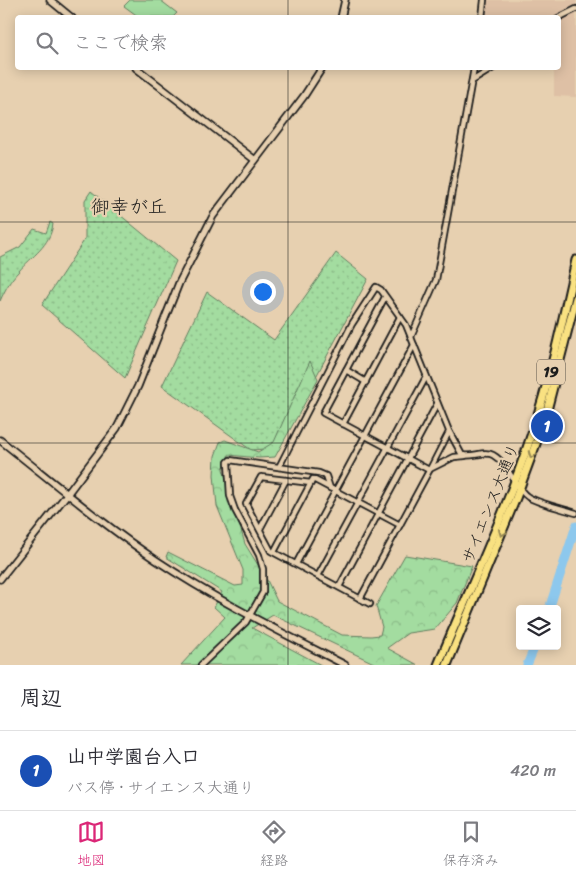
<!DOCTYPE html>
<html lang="ja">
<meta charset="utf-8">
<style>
:root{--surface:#fff;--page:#f2f2f3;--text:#2b2b33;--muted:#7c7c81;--line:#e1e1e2;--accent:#db2777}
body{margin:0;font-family:Sriracha,"Klee One",sans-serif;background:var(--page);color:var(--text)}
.controls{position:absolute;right:15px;bottom:15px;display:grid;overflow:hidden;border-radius:5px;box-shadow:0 2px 12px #0003}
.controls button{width:45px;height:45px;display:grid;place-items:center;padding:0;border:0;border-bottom:1px solid var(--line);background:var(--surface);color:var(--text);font:25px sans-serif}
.you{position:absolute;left:262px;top:291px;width:18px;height:18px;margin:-12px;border:4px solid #fff;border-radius:50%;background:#1a73e8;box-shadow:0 0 0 8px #1a73e833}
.badge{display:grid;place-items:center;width:32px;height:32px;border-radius:50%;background:var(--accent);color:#fff;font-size:16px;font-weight:700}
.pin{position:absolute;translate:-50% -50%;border:2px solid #fff;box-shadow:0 1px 5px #0006}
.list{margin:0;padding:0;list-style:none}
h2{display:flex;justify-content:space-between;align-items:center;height:65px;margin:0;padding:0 20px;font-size:21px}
h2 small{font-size:16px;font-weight:400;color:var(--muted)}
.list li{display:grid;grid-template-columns:32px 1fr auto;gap:15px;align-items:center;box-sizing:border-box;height:80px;padding:0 20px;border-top:1px solid var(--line)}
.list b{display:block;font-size:19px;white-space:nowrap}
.list p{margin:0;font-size:16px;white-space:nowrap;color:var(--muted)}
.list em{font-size:16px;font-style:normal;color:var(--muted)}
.icon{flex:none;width:28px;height:28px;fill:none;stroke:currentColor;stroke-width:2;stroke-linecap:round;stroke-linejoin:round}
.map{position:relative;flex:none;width:576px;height:665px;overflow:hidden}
.search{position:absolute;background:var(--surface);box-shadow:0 2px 12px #0003;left:15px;right:15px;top:15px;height:55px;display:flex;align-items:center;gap:12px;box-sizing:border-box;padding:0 18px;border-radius:5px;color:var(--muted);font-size:19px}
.sheet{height:145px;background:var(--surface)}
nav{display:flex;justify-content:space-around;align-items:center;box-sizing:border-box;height:70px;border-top:1px solid var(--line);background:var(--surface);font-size:14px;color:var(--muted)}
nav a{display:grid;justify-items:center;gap:2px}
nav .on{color:var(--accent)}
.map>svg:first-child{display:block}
</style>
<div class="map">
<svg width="576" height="665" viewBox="0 0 576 665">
<defs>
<pattern id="grass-dots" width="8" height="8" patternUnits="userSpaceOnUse" patternTransform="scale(1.25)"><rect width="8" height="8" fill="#a3dca0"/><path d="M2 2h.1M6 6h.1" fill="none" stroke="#8cbc89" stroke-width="1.8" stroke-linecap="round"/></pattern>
<pattern id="forest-crowns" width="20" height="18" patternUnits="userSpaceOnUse" patternTransform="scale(1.25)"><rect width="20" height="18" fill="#a3dca0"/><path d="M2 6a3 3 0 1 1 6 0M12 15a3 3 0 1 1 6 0" fill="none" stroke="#8cbc89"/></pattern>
</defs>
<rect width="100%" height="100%" fill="#e7d0b0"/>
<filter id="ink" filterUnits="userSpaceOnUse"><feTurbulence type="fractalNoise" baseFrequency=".02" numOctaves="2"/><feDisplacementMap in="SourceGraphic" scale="10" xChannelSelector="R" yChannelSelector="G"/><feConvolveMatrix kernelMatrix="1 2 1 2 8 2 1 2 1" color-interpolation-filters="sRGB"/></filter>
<g filter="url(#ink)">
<g fill="#dec0a5">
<polygon points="486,0 576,0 576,6 552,17 484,18"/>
<polygon points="576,12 576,97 554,96 554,68 558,68 559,20"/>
</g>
<g fill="url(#grass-dots)" stroke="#607c5e">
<polygon points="91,191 176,261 125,378 42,305 85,239 85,200"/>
<path d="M50,222L53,224C50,246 32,256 19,271C10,280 5,290 0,301V257L20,247L34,229L46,233Z"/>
<polygon points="336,253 368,279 278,448 251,450 162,386 207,292 274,340"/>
</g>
<polygon fill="url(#forest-crowns)" stroke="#607c5e" points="310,361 318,379 275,457 259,458 229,455 223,469 245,544 266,578 277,601 342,635 371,636 380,635 382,627 376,606 405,555 472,566 457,603 435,629 408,633 387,648 418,665 378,665 273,615 252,628 321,665 181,665 225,617 214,607 222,592 166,557 168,552 235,586 243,585 243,570 217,506 214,475 215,456 220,442 225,440 258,452 274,442"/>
<polygon fill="#a3dca0" stroke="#607c5e" points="130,0 160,0 177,13 173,17 139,17 124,6"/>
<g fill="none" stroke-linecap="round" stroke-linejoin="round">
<g stroke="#8dc8ed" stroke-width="9">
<polyline points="549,609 576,526"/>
<polyline points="527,665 535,646"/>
</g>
<defs>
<g id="minor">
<polyline points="482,18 484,0"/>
<polyline points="558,18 576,9"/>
<polyline points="472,81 493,68"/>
<polyline points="385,297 323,413 429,470"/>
<polyline points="411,337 436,280 474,68"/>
<polyline points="346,370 366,382"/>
<polyline points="343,424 400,317"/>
<path d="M279,467L352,324L376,287L381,290L406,325L449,431L462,455C472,458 484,450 493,455C509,464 514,488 528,497C538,503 563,509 576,513"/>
<polyline points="430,469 449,432"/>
<polyline points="311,483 261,477 246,504 271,551 370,604"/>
<polyline points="260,529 286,480"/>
<polyline points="274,552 313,479 400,525"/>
<polyline points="296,564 414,345"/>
<polyline points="318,576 426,377"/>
<polyline points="339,587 437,404"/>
<polyline points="360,599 430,469 454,457 465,456"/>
<polyline points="201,665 246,622 263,592 263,569 259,555 235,510 230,496 228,462 230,460 319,473 326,476 330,488"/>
</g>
<g id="tertiary">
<polyline points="50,0 72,18"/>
<polyline points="341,18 345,0"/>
<polyline points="136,68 255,160"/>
<path d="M0,440C52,481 102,524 156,560C216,600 281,632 345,665"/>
<polyline points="0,579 68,493 117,428 138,386 179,283 213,216 304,96 322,68"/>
</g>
<g id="primary">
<path d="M438,665C470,588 506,512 532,433C551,376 563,318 576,260"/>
<polyline points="447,665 516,498 544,422 576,298"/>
</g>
</defs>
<use href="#minor" stroke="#1c1c1c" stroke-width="8"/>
<use href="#tertiary" stroke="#1c1c1c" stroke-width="9"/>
<use href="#primary" stroke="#1c1c1c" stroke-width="11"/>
<use href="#minor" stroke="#e7d0b0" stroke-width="4.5"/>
<use href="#tertiary" stroke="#e7d0b0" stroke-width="5.5"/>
<use href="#primary" stroke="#f9e181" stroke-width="7"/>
</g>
<defs><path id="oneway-chevron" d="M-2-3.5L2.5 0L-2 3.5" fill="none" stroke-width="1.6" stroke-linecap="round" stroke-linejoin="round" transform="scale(1.25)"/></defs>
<g stroke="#968854">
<use href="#oneway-chevron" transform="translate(532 455) rotate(109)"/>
<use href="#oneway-chevron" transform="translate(502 533) rotate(113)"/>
</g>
</g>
<path fill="none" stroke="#1c1c1c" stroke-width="1" stroke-opacity="0.55" d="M288,0V18M288,68V665M0,222H576M0,443H576"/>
<g text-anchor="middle" stroke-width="4.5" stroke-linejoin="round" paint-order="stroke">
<rect fill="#e7d0b0" stroke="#595248" stroke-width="1" x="537" y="359.5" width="28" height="25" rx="4"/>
<g font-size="15" font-weight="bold" fill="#1c1c1c">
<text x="551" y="377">19</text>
</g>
<g font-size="16" fill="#1c1c1c" stroke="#e7d0b0">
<text transform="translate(490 503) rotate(-68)" y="6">サイエンス大通り</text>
</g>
<g font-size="19" fill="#1c1c1c" stroke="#e7d0b0">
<text x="129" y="213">御幸が丘</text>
</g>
</g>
</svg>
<div class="controls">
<button><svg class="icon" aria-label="layers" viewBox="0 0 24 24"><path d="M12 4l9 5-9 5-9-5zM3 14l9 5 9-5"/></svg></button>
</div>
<div class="you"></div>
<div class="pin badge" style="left:547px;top:426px;background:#1a4fb4">1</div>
<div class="search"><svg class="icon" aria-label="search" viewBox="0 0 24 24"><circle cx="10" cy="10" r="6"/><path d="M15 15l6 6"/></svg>ここで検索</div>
</div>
<section class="sheet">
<h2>周辺<small></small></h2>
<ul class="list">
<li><span class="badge" style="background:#1a4fb4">1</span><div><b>山中学園台入口</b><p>バス停 · サイエンス大通り</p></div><em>420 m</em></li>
</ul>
</section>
<nav>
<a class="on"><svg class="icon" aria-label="map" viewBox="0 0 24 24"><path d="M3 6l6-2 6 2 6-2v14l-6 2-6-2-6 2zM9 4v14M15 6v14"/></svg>地図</a>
<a><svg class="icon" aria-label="directions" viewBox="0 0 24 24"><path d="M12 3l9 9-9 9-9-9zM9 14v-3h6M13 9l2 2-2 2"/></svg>経路</a>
<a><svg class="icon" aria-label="saved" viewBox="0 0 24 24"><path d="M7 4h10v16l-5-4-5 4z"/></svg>保存済み</a>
</nav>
